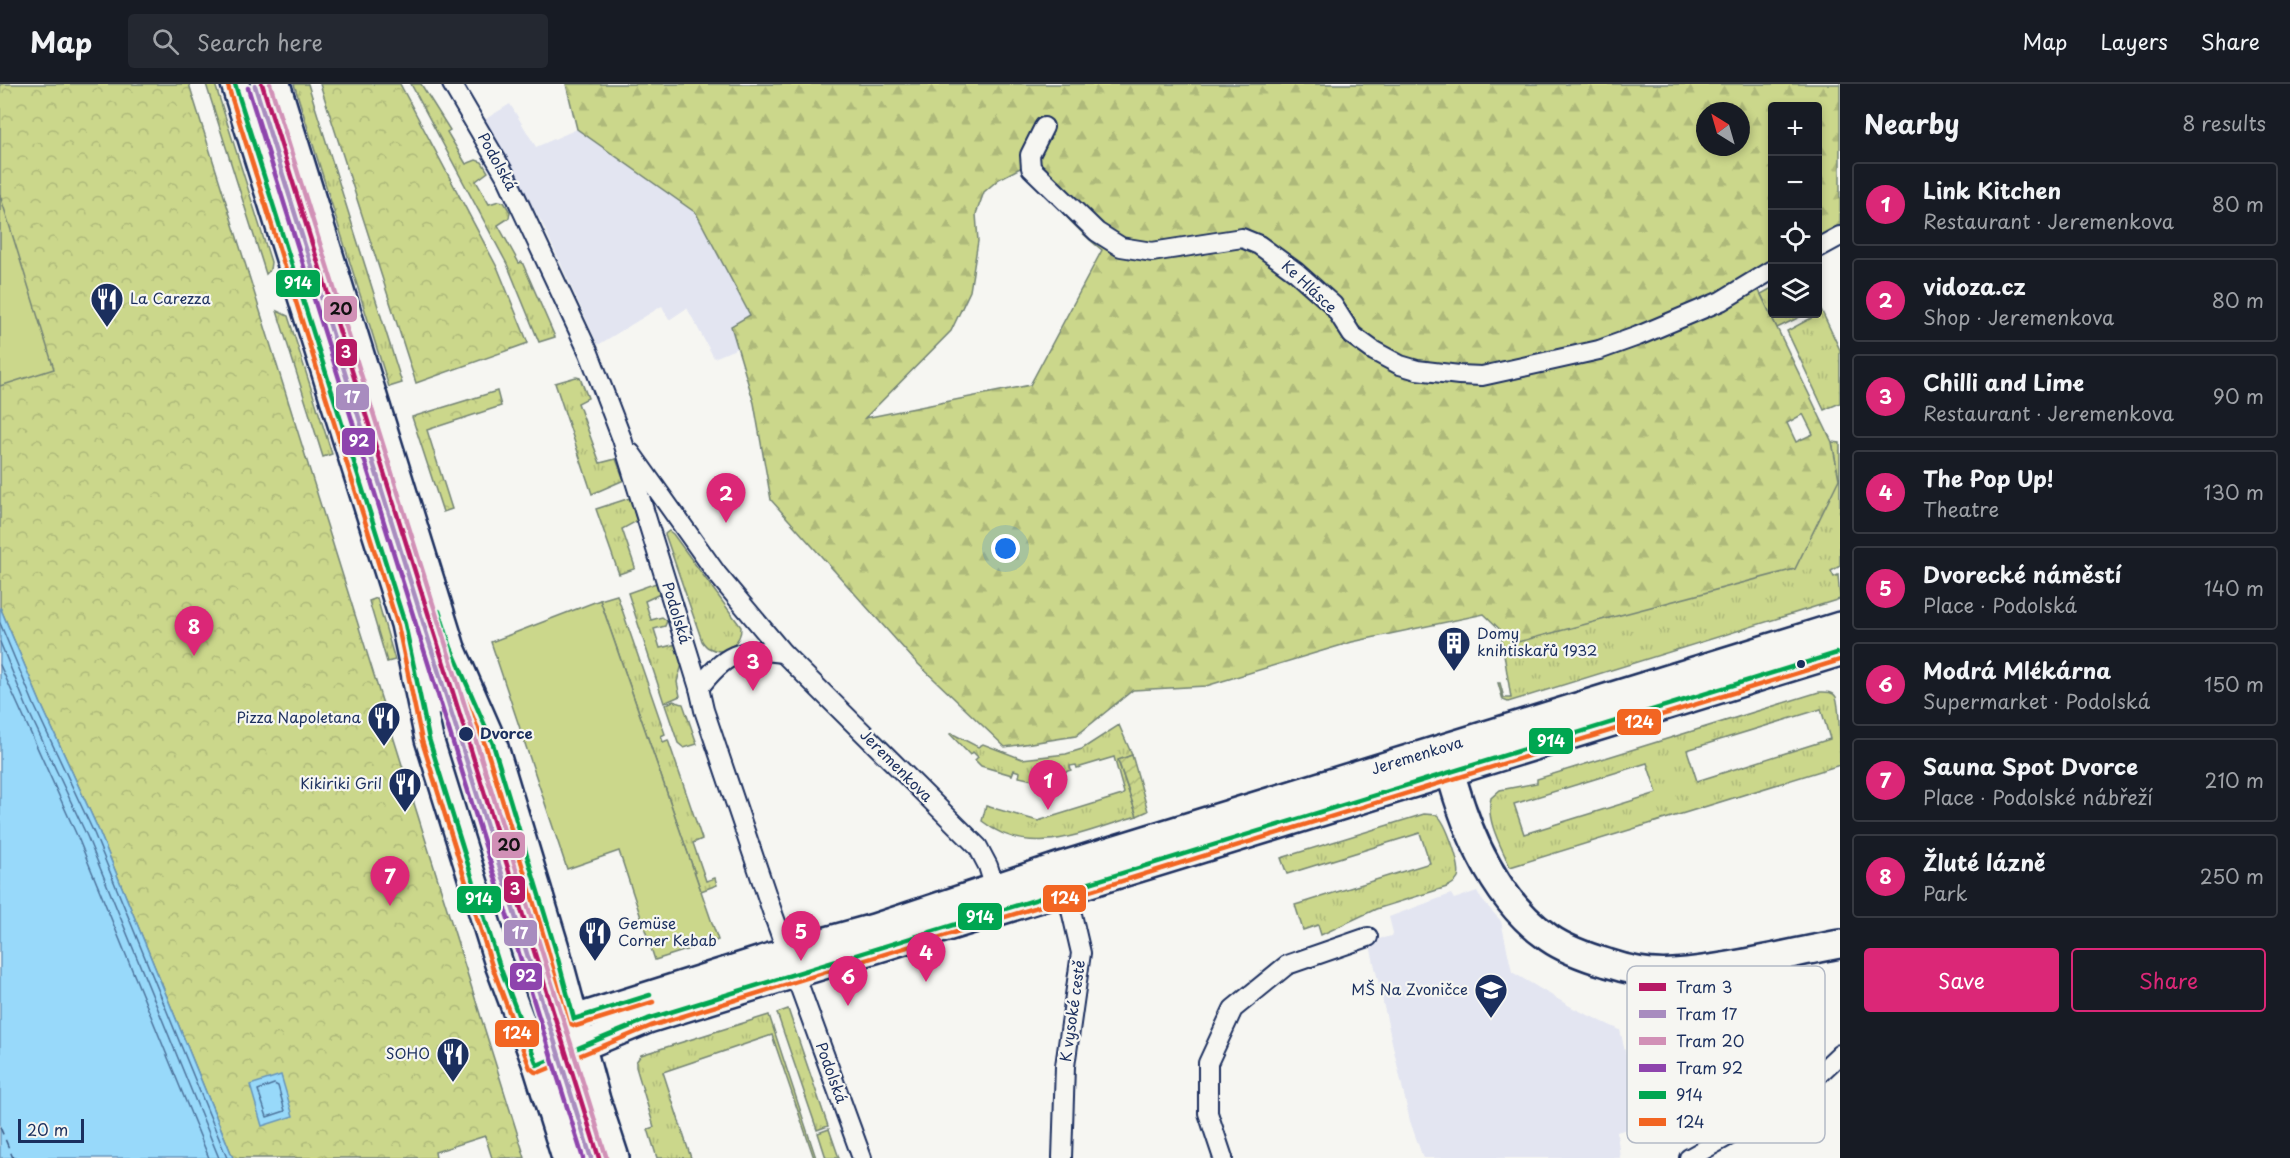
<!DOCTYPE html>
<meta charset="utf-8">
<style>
:root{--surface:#171b24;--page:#242831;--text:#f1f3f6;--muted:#9ea1a6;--line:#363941;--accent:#db2777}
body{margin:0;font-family:"Playpen Sans",sans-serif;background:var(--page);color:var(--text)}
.controls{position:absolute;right:18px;top:18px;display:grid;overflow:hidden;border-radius:6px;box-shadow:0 3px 9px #0003}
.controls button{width:54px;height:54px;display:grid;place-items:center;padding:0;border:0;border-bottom:2px solid var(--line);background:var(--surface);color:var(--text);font:30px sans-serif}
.compass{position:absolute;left:1696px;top:18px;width:54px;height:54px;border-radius:50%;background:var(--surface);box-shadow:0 3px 9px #0003;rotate:323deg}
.scale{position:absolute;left:18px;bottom:15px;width:66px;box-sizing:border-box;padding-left:6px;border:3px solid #1b2f5e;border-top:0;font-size:16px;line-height:21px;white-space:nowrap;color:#1b2f5e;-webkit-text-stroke:4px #f6f6f2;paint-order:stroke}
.you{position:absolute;left:1006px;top:465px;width:21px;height:21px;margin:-15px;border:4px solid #fff;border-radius:50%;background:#1a73e8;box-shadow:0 0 0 9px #1a73e833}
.badge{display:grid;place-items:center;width:39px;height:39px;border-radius:50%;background:var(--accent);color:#fff;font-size:20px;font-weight:700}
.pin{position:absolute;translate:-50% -50px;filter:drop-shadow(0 2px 3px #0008)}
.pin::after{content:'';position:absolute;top:32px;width:21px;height:18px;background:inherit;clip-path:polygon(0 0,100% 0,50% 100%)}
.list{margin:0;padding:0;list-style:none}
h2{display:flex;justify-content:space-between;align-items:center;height:78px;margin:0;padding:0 24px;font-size:26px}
h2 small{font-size:20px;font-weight:400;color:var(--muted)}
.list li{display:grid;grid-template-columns:39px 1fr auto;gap:18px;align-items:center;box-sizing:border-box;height:84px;margin:0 12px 12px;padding:0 12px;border:2px solid var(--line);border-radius:6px}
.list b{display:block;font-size:22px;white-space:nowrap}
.list p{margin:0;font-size:20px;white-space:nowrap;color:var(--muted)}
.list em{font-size:20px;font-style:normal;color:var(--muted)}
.actions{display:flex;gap:12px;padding:18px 24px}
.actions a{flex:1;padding:14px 0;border:2px solid var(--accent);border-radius:6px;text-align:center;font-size:21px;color:var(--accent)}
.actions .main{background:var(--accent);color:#fff}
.icon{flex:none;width:33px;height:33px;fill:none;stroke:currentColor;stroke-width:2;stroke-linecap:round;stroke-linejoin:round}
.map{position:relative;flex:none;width:1840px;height:1074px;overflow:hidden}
header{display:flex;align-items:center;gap:36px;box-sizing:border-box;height:84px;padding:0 30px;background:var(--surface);border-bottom:2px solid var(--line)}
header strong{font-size:28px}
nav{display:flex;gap:33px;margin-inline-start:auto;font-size:21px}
.search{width:420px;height:54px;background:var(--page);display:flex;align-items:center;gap:15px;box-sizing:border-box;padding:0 21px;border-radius:6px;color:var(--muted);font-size:22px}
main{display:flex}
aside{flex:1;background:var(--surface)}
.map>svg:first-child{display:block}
</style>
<header>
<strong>Map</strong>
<div class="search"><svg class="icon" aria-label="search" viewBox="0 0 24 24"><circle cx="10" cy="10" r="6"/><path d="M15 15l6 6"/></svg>Search here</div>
<nav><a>Map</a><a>Layers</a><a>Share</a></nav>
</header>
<main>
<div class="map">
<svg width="1840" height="1074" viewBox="0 0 1840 1074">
<defs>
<pattern id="grass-tufts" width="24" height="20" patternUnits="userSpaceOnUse" patternTransform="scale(1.5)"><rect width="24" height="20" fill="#cbd78b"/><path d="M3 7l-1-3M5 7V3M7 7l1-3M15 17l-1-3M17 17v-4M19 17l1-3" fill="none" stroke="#aeb97a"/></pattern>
<pattern id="forest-firs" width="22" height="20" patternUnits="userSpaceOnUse" patternTransform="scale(1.5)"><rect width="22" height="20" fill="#cbd78b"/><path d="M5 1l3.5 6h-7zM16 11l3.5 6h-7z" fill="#aeb97a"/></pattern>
<pattern id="park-crowns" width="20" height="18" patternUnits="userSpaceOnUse" patternTransform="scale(1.5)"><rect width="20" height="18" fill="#cbd78b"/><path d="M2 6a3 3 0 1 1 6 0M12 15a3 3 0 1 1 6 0" fill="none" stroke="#aeb97a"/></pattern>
<pattern id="garden-furrows" width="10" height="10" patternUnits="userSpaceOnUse" patternTransform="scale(1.5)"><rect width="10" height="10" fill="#cbd78b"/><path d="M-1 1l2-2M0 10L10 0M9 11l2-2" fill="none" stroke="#aeb97a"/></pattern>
</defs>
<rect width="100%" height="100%" fill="#f6f6f2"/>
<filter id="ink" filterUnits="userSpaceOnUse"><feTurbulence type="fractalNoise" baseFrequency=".0167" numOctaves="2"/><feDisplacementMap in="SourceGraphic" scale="12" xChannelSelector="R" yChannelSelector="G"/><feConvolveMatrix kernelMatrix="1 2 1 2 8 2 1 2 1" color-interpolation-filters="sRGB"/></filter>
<g filter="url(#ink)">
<g fill="#e3e5f1">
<polygon points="241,0 268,0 452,601 431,606"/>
<polygon points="510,20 536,63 577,45 696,129 750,232 732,242 738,264 714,274 687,224 669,236 662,222 598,261 543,141 484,36"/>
<polygon points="467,641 534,855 537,856 544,877 549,876 555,904 550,914 540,919 533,919 524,911 512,887 518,885 511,862 513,861 445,648"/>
<polygon points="1477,807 1482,816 1501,837 1512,888 1573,924 1620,946 1643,1040 1617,1048 1620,1074 1423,1074 1410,1037 1369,857 1392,852 1393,849 1389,833 1451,810 1454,815"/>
<polygon points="574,1009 583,1012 605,1074 577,1074 562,1019 568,1011"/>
</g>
<g fill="url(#grass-tufts)" stroke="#738374" stroke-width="1.5" fill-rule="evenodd">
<polygon points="206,0 215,0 271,178 270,186 266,190"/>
<polygon points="294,0 308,0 402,299 389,303"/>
<polygon points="411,0 421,0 450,46 447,48 466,80 476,76 482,78 488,88 476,97 489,120 499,117 504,118 510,128 509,134 498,141 519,179 522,178 555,253 539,258 507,180"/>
<polygon points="1772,204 1772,230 1806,230 1777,244 1761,210"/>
<polygon points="1818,219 1840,266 1840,319 1824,326 1787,247 1817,231"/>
<polygon points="277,227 288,232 332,370 323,373"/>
<polygon points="576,293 580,294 588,314 578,319 600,379 616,375 624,396 592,410 555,299"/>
<polygon points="1832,358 1840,359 1840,482 1831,487 1834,493 1838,491 1840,515 1508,618 1503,616 1498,599 1500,599 1504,614 1511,614 1500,545 1514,559 1839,395"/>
<polygon points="630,414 637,437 622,445 635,483 634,485 619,490 596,425"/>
<path d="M669,447L673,450L741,543C742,558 725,573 709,564C706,563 704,560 702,557L665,450Z"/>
<polygon points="656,499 659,500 662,509 645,517 651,536 662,533 667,537 665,542 654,545 660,564 677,560 683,577 677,598 680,612 664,619 628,509"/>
<polygon points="617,511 665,650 661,652 663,658 668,656 702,755 693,759 706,797 715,794 717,801 701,807 600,516"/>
<polygon points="377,514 395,576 387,578 369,517"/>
<path d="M1819,608C1825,608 1833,607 1836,613C1840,624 1840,667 1840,681L1510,783C1502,764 1485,736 1491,714L1500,706L1537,699V695ZM1821,625L1830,655L1697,697L1687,666ZM1647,679L1657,709L1524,750L1514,720Z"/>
<polygon points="673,617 683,620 697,660 684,664 678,659 665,621"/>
<path d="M1119,641L1132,671L1118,677L1137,732C1085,747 1030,776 982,737L986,722L1038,737L1122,711L1124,709L1114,673L1077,684L1076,681L1070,682L1071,686L1037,697L1019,693L1020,688L1014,686L1012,691L981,682L975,676L978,673L973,668L970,671L950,650L951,649L978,663L983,660L1022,675L1066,670L1082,665Z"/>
<path d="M1424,730L1437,731C1446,738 1462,783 1458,794C1456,798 1451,801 1447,803L1376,825L1321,851L1318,841L1303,846L1295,821L1430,779L1420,749L1287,790L1281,774Z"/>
<polygon points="788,925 828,1042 817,1046 777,929"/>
<polygon points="769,931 816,1074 814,1074 772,951 663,988 691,1074 657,1074 648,1045 654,1043 636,983 636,978 641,971"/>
<polygon points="829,1045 839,1074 826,1074 818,1049"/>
</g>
<path fill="url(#forest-firs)" stroke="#738374" stroke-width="1.5" fill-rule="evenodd" d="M566,0H1840V144L1818,156V22H1772V179L1751,190L1832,358L1839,395L1795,485L1514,559L1484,530L1352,558L1206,602L1133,606L1076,652L1005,663L914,576L771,416L754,319L731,242L750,231L696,129L577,45ZM1705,27H1741V63H1705ZM1024,82C1048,113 1072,142 1102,166L1030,301L865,334L951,247L970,207L978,157L976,130L984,108L999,95ZM1803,330L1813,350L1796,358L1787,339Z"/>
<g fill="url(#park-crowns)" stroke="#738374" stroke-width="1.5">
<polygon points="0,0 189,0 525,1074 492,1074 485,1052 435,1068 436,1074 233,1074 99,747 41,620 0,523"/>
<polygon points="320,0 400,0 498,185 528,259 416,299"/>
<polygon points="497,307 501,322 427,346 452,425 443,428 412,333"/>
</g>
<polygon fill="url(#garden-furrows)" stroke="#738374" stroke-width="1.5" points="1132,671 1148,727 1137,732 1118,676"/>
<g fill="#cbd78b" stroke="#738374" stroke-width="1.5">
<polygon points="0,111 54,285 0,302"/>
<polygon points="600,516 718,856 655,876 619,767 567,785 491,558"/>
</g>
<g fill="#98d9fa" stroke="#6695bc" stroke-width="1.5">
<polygon points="0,523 41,620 99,747 233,1074 0,1074"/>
<polygon points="281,991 293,1032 262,1042 250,1001"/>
</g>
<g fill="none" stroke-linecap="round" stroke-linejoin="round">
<g stroke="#4d739c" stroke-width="1.5">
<polyline points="0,539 35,623 94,749 227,1074"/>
<polyline points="0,558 28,626 87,752 219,1074"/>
<polyline points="0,581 79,756 209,1074"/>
<polygon points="274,1000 278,1002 285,1027 267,1033 258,1006"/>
</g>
<polyline stroke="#3a5a85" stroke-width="1.5" stroke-dasharray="8 6" stroke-linecap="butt" points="0,1043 13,1074"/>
<defs>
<g id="street">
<polyline points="452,0 507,94 589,269 622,355 699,604 704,626 773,830 862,1074"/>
<polyline points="1044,43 1030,71 1031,84 1097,148 1121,163 1152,168 1242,154 1259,161 1296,188 1333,221 1352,251 1374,267 1400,281 1417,286 1459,291 1482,292 1599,266 1638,252 1721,217 1772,186"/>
<polyline points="1818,164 1840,152"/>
<polyline points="631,369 717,490 783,569 978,763 988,782 998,814"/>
<path d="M699,604C725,570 740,563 783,569"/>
<polyline points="1062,1074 1065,982 1081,869 1064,796"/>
<polyline points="1223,1074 1208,1029 1208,979 1233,925 1287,881 1368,853"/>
<polyline points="1689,1074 1759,1035 1820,989 1840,970"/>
</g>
<g id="secondary">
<polyline points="235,0 405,540 429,655 499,880 537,981 566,1074"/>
<polyline points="276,0 451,564 493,660 555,864 596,1016 615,1074"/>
<path d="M416,595C432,631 467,620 459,582"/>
<path d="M1446,671C1462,737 1490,813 1549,854C1566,866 1587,873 1607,879C1628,886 1652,891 1674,889C1730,885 1785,870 1840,860"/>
<polyline points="524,951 787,868 874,844 1061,782 1840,542"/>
<polyline points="537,981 648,935 1840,568"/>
</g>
</defs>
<use href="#street" stroke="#1b2f5e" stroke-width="22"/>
<use href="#secondary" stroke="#1b2f5e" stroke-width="32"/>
<use href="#street" stroke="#f6f6f2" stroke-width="18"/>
<use href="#secondary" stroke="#f6f6f2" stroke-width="27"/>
<defs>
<g id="bus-1">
<polyline points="235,0 405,540 429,655 499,880 537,981 648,935 1837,569"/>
<polyline points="439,527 451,564 493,660 555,864 574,935 650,911"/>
</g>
<g id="bus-2">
<polyline points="228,2 398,542 422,657 492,882 530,984 535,988 540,988 651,942 1840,576"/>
<polyline points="432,529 444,567 486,663 548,866 568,939 576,942 653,918"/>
</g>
</defs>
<use href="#bus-1" stroke="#f6f6f2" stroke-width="9"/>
<use href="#bus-2" stroke="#f6f6f2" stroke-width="9"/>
<use href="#bus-1" stroke="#00a651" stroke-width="4.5"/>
<use href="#bus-2" stroke="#f26522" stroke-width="4.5"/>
<defs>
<polyline id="tram-1" points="262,0 599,1074"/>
<polyline id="tram-2" points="255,2 591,1074"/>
<polyline id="tram-3" points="270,0 606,1072"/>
<polyline id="tram-4" points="248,4 583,1074"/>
</defs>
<use href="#tram-1" stroke="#f6f6f2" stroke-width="9"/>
<use href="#tram-2" stroke="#f6f6f2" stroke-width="9"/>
<use href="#tram-3" stroke="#f6f6f2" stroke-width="9"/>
<use href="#tram-4" stroke="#f6f6f2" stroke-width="9"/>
<use href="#tram-1" stroke="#b71965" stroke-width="4.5"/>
<use href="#tram-2" stroke="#a88cbf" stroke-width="4.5"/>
<use href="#tram-3" stroke="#d190b6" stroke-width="4.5"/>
<use href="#tram-4" stroke="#8e44ad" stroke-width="4.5"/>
</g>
</g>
<defs>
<symbol id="restaurant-pin" viewBox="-11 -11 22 30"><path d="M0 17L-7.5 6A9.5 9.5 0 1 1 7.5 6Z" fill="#1b2f5e" stroke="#f6f6f2"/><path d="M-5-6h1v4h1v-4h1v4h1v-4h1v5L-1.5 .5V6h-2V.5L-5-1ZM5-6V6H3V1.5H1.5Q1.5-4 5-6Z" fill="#fff"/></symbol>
<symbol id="building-pin" viewBox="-11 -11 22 30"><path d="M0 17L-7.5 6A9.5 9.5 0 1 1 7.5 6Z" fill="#1b2f5e" stroke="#f6f6f2"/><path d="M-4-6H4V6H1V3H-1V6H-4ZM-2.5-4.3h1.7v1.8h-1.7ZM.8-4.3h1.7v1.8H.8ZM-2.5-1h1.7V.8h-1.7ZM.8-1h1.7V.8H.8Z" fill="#fff"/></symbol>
<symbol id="school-pin" viewBox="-11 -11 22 30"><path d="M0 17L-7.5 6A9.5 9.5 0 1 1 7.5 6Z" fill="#1b2f5e" stroke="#f6f6f2"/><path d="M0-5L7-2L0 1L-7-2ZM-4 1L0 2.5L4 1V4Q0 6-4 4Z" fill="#fff"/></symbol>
</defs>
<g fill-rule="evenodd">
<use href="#restaurant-pin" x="88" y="196" width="38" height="52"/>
<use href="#building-pin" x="1435" y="540" width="38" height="52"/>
<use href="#restaurant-pin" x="365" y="615" width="38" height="52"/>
<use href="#restaurant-pin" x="386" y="681" width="38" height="52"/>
<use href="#restaurant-pin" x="576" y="830" width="38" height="52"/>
<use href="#school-pin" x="1472" y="887" width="38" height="52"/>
<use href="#restaurant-pin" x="434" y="951" width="38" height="52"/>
</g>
<g fill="#1b2f5e" stroke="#f6f6f2" stroke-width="2">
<circle cx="1801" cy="580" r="5"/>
<circle cx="466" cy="650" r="8"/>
</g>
<g text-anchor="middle" stroke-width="4.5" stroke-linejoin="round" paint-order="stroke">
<g font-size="15" fill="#1b2f5e" stroke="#f6f6f2">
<text transform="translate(497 78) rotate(61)" y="5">Podolská</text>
<text transform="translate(1309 203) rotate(43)" y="5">Ke Hlásce</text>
<text transform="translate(676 529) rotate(73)" y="5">Podolská</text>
<text transform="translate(1417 672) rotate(-17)" y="5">Jeremenkova</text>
<text transform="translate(896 682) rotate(45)" y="5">Jeremenkova</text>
<text transform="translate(1073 927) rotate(-82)" y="5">K vysoké cestě</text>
<text transform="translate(831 989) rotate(70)" y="5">Podolská</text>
</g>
<g font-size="15" fill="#1b2f5e" stroke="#f6f6f2" text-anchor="end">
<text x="130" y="220" text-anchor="start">La Carezza</text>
<text x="1477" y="555" text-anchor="start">Domy<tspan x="1477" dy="17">knihtiskařů 1932</tspan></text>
<text x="361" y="639">Pizza Napoletana</text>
<text x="382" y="705">Kikiriki Gril</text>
<text x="618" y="845" text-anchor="start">Gemüse<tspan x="618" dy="17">Corner Kebab</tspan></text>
<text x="1468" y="911">MŠ Na Zvoničce</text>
<text x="430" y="975">SOHO</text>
</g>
<g font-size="15" font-weight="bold" fill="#1b2f5e" stroke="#f6f6f2" text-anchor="start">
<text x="480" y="655">Dvorce</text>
</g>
</g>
<rect x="1627" y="882" width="198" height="177" rx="9" fill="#f6f6f2" stroke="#b4bac6" stroke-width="1.5"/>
<rect x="1639" y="899" width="27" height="8" fill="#b71965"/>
<rect x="1639" y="926" width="27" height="8" fill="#a88cbf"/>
<rect x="1639" y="953" width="27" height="8" fill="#d190b6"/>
<rect x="1639" y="980" width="27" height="8" fill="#8e44ad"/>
<rect x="1639" y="1007" width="27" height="8" fill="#00a651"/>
<rect x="1639" y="1034" width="27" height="8" fill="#f26522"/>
<g font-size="16" fill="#1b2f5e">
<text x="1676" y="909">Tram 3</text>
<text x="1676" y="936">Tram 17</text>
<text x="1676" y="963">Tram 20</text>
<text x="1676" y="990">Tram 92</text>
<text x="1676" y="1017">914</text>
<text x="1676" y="1044">124</text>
</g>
<g stroke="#f6f6f2" stroke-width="2">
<rect x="275" y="185" width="46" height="29" rx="6" fill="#00a651"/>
<rect x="323" y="211" width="35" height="28" rx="6" fill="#d190b6"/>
<rect x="335" y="254" width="23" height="29" rx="6" fill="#b71965"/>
<rect x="335" y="299" width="35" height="28" rx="6" fill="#a88cbf"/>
<rect x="341" y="343" width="35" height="29" rx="6" fill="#8e44ad"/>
<rect x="1616" y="624" width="46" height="28" rx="6" fill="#f26522"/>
<rect x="1528" y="643" width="46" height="28" rx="6" fill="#00a651"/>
<rect x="491" y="747" width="35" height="28" rx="6" fill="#d190b6"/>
<rect x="503" y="791" width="23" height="29" rx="6" fill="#b71965"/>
<rect x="1042" y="800" width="45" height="29" rx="6" fill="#f26522"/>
<rect x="456" y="801" width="46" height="29" rx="6" fill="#00a651"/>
<rect x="957" y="818" width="46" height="29" rx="6" fill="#00a651"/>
<rect x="503" y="835" width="35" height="28" rx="6" fill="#a88cbf"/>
<rect x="509" y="878" width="34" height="29" rx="6" fill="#8e44ad"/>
<rect x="494" y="935" width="46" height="29" rx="6" fill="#f26522"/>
</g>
<g font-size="16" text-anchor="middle" font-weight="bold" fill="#fff">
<text x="298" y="205">914</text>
<text x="346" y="274">3</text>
<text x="352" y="319">17</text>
<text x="359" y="363">92</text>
<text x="1639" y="644">124</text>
<text x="1551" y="663">914</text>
<text x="515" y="811">3</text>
<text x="1065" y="820">124</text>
<text x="479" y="821">914</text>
<text x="980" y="839">914</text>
<text x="520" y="855">17</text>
<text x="526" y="898">92</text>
<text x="517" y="955">124</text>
</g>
<g font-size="16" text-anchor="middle" font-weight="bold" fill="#111">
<text x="341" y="231">20</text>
<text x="509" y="767">20</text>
</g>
</svg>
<div class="controls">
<button>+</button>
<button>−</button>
<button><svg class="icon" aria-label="locate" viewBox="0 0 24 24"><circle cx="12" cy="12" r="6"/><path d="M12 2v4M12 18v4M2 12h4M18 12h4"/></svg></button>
<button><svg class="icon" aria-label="layers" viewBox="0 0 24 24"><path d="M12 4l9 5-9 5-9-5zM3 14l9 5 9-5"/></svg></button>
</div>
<svg class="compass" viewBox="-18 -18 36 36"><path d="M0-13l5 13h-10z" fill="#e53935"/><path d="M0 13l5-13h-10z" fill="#9ea1a6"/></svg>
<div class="scale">20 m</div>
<div class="you"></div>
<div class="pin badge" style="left:1048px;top:726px">1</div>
<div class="pin badge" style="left:726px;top:439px">2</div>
<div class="pin badge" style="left:753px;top:607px">3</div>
<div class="pin badge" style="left:926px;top:898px">4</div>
<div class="pin badge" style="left:801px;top:877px">5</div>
<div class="pin badge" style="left:848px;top:922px">6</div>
<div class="pin badge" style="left:390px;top:822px">7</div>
<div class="pin badge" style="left:194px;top:572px">8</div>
</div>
<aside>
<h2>Nearby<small>8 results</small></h2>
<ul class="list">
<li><span class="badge">1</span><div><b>Link Kitchen</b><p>Restaurant · Jeremenkova</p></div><em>80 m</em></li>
<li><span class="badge">2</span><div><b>vidoza.cz</b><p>Shop · Jeremenkova</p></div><em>80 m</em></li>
<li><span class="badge">3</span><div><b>Chilli and Lime</b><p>Restaurant · Jeremenkova</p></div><em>90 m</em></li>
<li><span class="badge">4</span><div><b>The Pop Up!</b><p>Theatre</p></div><em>130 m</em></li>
<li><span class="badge">5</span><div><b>Dvorecké náměstí</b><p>Place · Podolská</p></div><em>140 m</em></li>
<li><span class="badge">6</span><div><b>Modrá Mlékárna</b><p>Supermarket · Podolská</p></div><em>150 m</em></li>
<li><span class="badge">7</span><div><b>Sauna Spot Dvorce</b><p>Place · Podolské nábřeží</p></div><em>210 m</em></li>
<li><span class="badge">8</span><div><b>Žluté lázně</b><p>Park</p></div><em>250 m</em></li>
</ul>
<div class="actions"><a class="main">Save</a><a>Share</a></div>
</aside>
</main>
